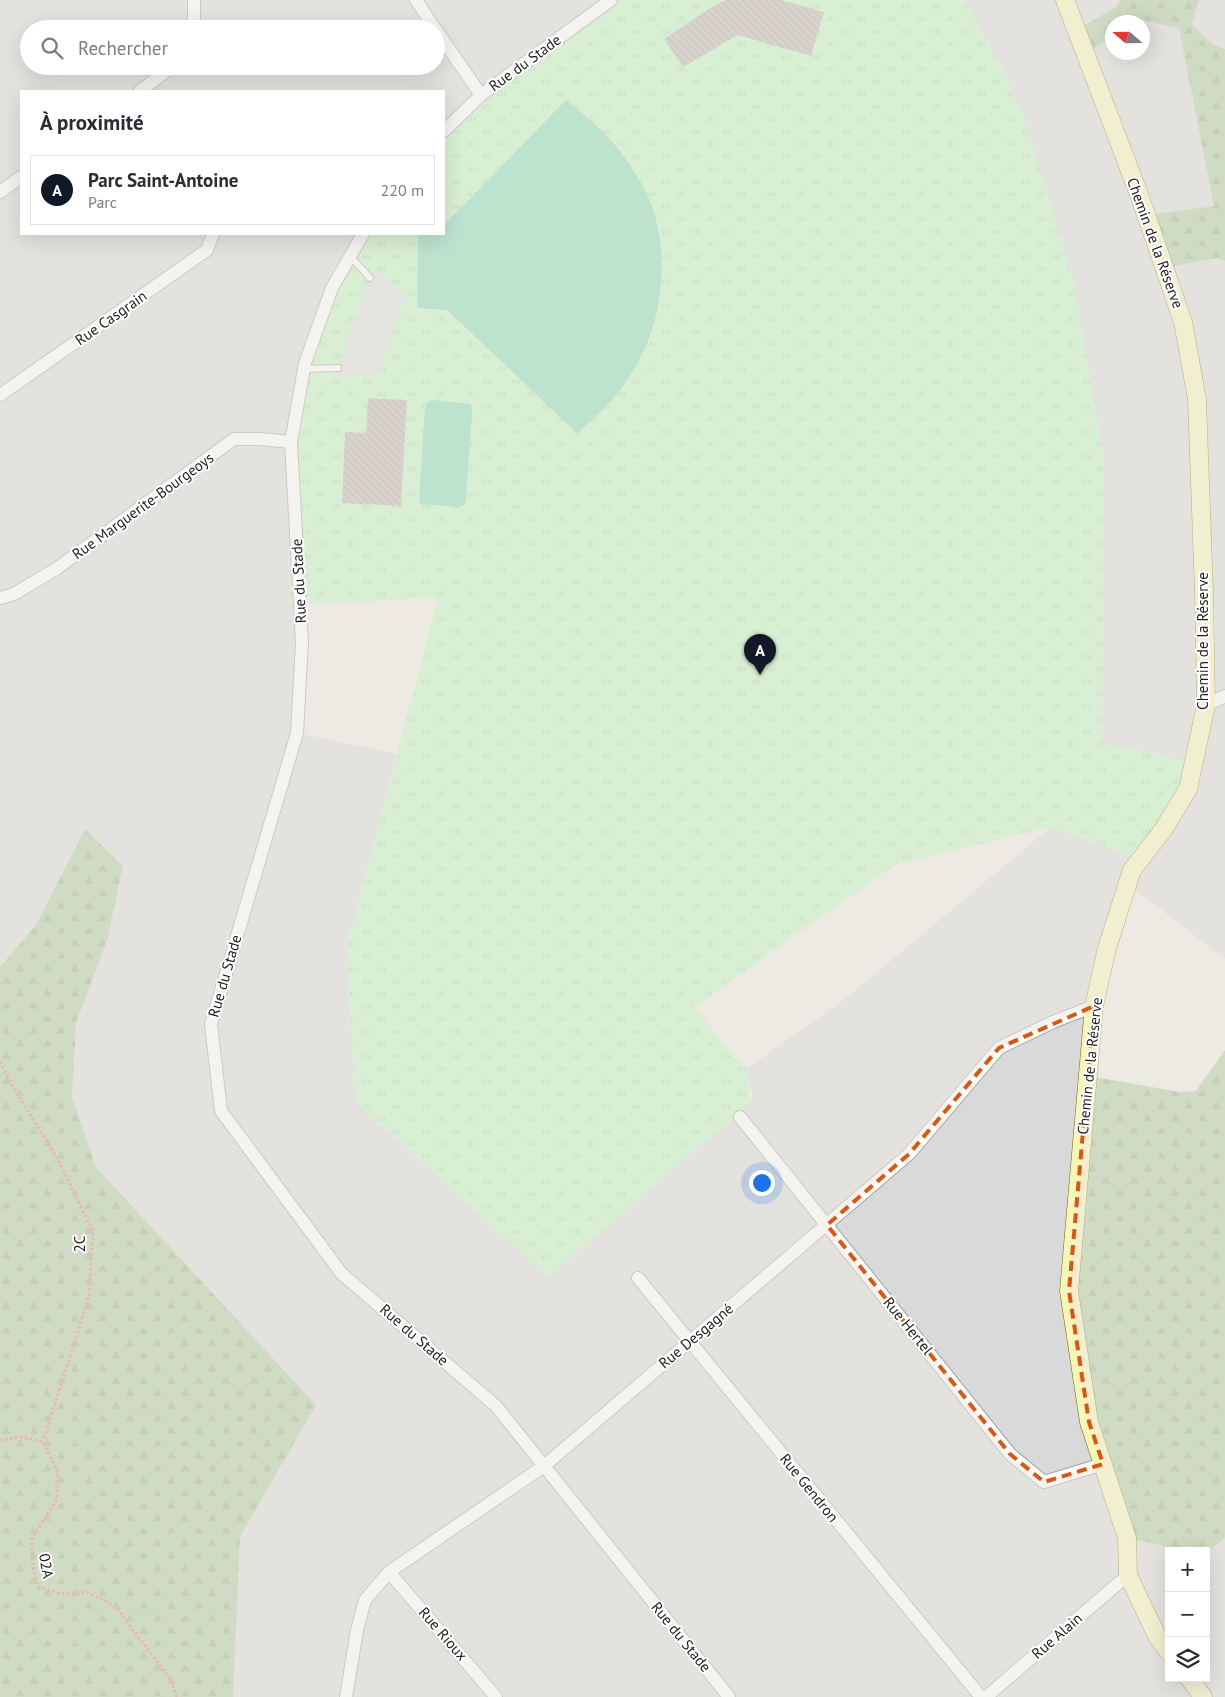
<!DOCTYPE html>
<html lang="fr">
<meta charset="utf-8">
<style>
:root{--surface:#fff;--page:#f7f7f7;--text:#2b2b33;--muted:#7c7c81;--line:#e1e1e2;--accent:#111827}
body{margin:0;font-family:"PT Sans",sans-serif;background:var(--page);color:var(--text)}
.controls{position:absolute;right:15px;bottom:15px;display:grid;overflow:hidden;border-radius:0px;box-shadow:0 5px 20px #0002}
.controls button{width:45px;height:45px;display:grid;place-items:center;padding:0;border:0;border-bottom:1px solid var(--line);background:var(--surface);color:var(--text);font:25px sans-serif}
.compass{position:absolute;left:1105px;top:15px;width:45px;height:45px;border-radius:50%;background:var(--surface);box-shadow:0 5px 20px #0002;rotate:290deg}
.you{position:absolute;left:761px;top:1182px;width:18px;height:18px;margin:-12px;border:4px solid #fff;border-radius:50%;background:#1a73e8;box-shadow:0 0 0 8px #1a73e833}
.badge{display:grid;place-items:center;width:32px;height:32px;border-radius:50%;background:var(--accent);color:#fff;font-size:16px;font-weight:700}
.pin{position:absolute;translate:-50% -41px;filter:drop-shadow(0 1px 2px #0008)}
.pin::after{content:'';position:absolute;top:26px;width:18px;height:15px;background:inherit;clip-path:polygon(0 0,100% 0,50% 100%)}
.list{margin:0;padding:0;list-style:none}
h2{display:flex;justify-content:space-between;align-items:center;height:65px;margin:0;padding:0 20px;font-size:21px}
h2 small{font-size:16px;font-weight:400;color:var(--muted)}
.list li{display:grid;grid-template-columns:32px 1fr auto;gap:15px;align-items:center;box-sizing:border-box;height:70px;margin:0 10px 10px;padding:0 10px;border:1px solid var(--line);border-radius:0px}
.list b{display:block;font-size:19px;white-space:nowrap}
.list p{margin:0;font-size:16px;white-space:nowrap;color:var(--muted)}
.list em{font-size:16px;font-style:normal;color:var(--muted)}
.icon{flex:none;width:28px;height:28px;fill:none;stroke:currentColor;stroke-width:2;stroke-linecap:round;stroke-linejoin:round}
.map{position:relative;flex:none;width:1225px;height:1697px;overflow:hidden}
.search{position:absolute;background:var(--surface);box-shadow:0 5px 20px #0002;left:20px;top:20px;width:425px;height:55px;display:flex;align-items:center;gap:12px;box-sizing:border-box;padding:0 18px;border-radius:28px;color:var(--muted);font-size:19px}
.panel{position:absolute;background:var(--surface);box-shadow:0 5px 20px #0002;left:20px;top:90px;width:425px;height:145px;border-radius:0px}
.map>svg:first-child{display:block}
</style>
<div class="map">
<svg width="1225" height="1697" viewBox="0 0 1225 1697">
<defs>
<pattern id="forest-firs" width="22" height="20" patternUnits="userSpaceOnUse" patternTransform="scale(1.25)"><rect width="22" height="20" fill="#aacb99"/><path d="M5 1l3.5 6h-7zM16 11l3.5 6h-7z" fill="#92ae83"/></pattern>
<pattern id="park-tufts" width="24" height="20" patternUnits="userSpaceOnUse" patternTransform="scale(1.25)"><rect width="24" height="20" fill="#c0f7c2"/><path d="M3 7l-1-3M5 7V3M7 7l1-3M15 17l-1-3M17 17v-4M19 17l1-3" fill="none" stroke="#a4d3a6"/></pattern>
<pattern id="building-back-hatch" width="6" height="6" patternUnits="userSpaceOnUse" patternTransform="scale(1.25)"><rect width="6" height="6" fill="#c2b9b2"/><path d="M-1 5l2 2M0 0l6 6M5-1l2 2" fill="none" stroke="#a69e98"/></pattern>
</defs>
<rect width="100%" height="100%" fill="#ede9e3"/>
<g fill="#dad9d9" fill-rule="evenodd">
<path d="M0,0H611L444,125V91H21V234H356L336,263L305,363L297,733L397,754L347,945L355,1102L549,1277L753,1098L746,1069L845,999L1051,827L1141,860L1196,762L1102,744L1103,453L1023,115L1002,68L964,0H1120L1116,7L1076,30L1085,54L1112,37V52H1142V22H1135L1140,19L1179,29L1214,206L1146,215L1164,268L1218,258L1225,261V959L1127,883L1107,948L1069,1291L1120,1536L1184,1551H1169V1678H1206V1553L1225,1538V1697H233L240,1537L316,1405L96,1167L72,1097L76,1023L107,941L85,830L36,925L0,967ZM29,29H436V66H29Z"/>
<polygon points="1199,0 1225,0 1225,49 1212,44 1192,24"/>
</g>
<g fill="url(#forest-firs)">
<polygon points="1120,0 1199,0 1192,24 1212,44 1225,49 1225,261 1218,258 1164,268 1146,215 1214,206 1179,29 1140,19 1135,22 1112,22 1112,37 1085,54 1076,30 1116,7"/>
<polygon points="85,829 123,866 107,941 76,1023 72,1097 96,1167 316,1405 240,1537 233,1697 0,1697 0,967 36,925"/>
<polygon points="1225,1050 1225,1538 1206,1553 1206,1551 1184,1551 1120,1536 1069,1292 1083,1075 1180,1092 1196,1091"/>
</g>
<polygon fill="url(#park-tufts)" points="618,0 964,0 1002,68 1023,115 1073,278 1103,453 1102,744 1197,762 1141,860 1051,827 895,865 694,1007 746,1069 751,1102 549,1277 355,1102 347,945 438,598 290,605 287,446 302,355 336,263 356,234 444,234 444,127"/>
<g fill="#83dab4">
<path d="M566,100C585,115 604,131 619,150C634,169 649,193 655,216C671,275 658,341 620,390C608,406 593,419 577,433L447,310L417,308L418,234H444V225Z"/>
<polygon points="432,400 471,404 472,412 466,501 464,505 458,507 420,504 419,498 425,408 427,402"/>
</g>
<polygon fill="#dcdcdc" points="373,270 405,297 377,375 334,377"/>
<g fill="url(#building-back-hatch)">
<polygon points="725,0 781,0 824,12 811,56 738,35 683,67 664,39 710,8"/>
<polygon points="368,398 407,400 401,506 342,503 345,432 366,433"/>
</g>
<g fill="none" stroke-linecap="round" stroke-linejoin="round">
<defs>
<g id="lane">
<polyline points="350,256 370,278"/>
<polyline points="304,369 338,368"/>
</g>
<g id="street">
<polyline points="416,0 435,29"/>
<polyline points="193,29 194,24 194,0"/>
<polyline points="436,30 481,95"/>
<polyline points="140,91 173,66"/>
<polyline points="444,131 481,95 611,0"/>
<polyline points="0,192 21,177"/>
<polyline points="363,234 332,288 305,363 291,442 302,643 297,733 211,1024 221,1111 342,1274 496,1406 729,1697"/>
<polyline points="0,395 207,250 213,234"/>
<polyline points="0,598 14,594 56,569 234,439 260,439 291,442"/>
<polyline points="1206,705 1225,696"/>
<polyline points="740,1117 1010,1454 1044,1482 1103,1464"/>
<polyline points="638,1278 981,1697"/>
<polyline points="389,1572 496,1697"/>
<polyline points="346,1697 357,1630 365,1600 389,1572 544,1466 909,1154 999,1048 1053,1022 1094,1006"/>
<polyline points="986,1697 1128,1575"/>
</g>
<g id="secondary">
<polyline points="1065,0 1140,197 1183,322 1197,399 1204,592 1206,705 1188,789 1163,830 1132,870 1107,948 1094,1006 1069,1291 1089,1422 1127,1538 1128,1575 1157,1636 1169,1652"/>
<polyline points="1189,1678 1203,1697"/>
</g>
</defs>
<use href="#lane" stroke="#a3a3a3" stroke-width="8"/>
<use href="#street" stroke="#a3a3a3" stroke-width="14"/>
<use href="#secondary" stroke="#676e09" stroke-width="19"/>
<g stroke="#f4756d" stroke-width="3" stroke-dasharray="2.5 2.5" stroke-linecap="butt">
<polyline points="0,1062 15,1090 57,1158 93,1231 89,1296 43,1442"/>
<polyline points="0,1440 22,1437 43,1442 57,1470 57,1499 32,1538 32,1562 38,1587 61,1594 87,1592 115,1606 171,1680 177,1697"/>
</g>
<use href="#lane" stroke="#fff" stroke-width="6"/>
<use href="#street" stroke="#fff" stroke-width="12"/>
<use href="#secondary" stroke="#f6f6b8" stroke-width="18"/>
</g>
<path d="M0 0H1225V1697H0ZM1094,1006L1069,1291L1089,1422L1103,1464L1044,1482L1010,1454L827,1225L909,1154L999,1048Z" fill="#ede9e3" fill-opacity=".55" fill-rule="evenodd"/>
<path fill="none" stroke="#de560d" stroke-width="4" stroke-dasharray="10 6" stroke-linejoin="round" d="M1094,1006L1069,1291L1089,1422L1103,1464L1044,1482L1010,1454L827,1225L909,1154L999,1048Z"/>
<g text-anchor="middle" stroke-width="4" stroke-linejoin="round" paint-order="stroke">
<g font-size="15" fill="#1c1c1c" stroke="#fff">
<text transform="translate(525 63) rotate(-36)" y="5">Rue du Stade</text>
<text transform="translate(1155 243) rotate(70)" y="5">Chemin de la Réserve</text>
<text transform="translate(111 318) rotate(-35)" y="5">Rue Casgrain</text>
<text transform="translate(143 506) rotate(-36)" y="5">Rue Marguerite-Bourgeoys</text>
<text transform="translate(299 581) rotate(-93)" y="5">Rue du Stade</text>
<text transform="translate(1203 641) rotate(-90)" y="5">Chemin de la Réserve</text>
<text transform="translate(225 976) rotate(-74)" y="5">Rue du Stade</text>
<text transform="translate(1090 1066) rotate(-84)" y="5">Chemin de la Réserve</text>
<text transform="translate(80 1244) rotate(-90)" y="5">2C</text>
<text transform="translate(908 1326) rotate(51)" y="5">Rue Hertel</text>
<text transform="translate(414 1335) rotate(41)" y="5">Rue du Stade</text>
<text transform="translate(696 1336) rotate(-40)" y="5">Rue Desgagné</text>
<text transform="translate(809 1488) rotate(51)" y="5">Rue Gendron</text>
<text transform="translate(46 1566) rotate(80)" y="5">02A</text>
<text transform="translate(443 1634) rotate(49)" y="5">Rue Rioux</text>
<text transform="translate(1057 1636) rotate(-41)" y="5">Rue Alain</text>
<text transform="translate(681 1637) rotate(51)" y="5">Rue du Stade</text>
</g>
</g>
</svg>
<div class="controls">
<button>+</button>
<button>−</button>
<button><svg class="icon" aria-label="layers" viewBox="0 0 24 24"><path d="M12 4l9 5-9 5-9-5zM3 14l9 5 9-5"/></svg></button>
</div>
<svg class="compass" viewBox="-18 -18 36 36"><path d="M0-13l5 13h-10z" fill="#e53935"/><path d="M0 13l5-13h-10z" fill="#7c7c81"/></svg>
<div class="you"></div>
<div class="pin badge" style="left:760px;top:675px">A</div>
<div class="search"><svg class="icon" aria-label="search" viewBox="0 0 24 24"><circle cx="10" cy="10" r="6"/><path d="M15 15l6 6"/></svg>Rechercher</div>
<section class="panel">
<h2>À proximité<small></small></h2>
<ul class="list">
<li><span class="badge">A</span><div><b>Parc Saint-Antoine</b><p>Parc</p></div><em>220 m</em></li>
</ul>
</section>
</div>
